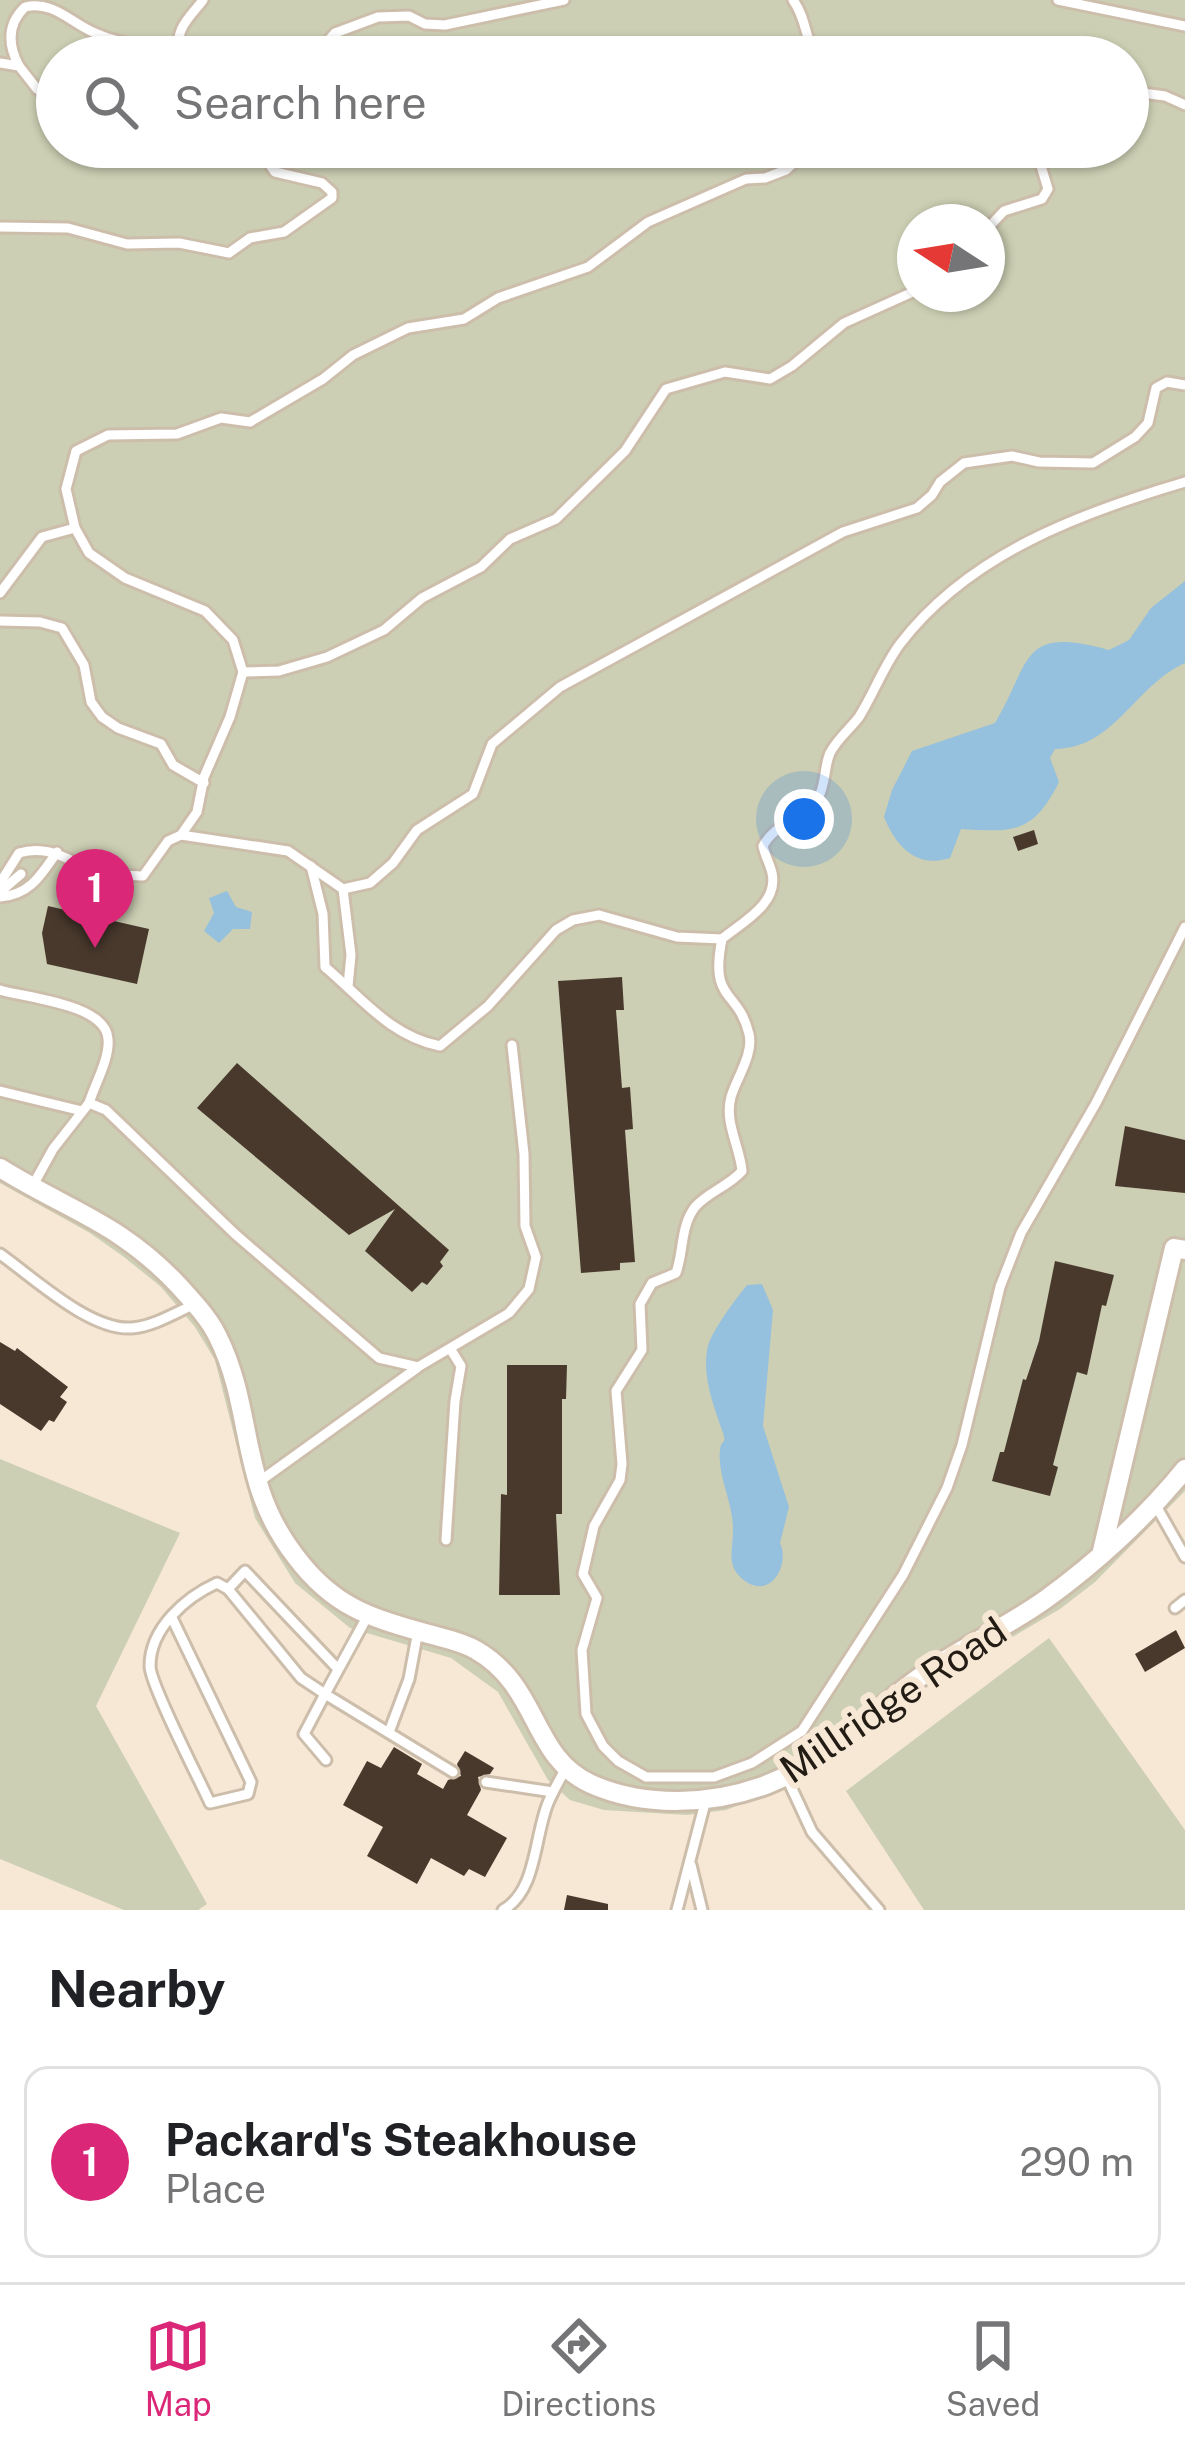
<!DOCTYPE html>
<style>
:root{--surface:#fff;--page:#f6f6f6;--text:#202124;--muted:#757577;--line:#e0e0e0;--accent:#db2777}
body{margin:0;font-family:"Public Sans",sans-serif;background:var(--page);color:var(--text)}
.compass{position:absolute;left:897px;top:204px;width:108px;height:108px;border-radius:50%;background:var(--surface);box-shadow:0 3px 9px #0004;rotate:282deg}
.you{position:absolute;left:804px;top:819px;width:42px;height:42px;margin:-30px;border:9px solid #fff;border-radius:50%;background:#1a73e8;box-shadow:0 0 0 18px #1a73e833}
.badge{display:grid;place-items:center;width:78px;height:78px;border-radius:50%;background:var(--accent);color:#fff;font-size:39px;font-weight:700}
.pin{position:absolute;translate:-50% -99px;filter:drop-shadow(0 3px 6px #0008)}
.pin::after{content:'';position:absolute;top:63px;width:42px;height:36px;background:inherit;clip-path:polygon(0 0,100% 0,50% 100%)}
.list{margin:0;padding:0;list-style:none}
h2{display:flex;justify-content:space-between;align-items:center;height:156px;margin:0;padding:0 48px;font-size:51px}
h2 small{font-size:39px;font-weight:400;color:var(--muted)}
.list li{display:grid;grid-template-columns:78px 1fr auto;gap:36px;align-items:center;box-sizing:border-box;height:192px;margin:0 24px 24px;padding:0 24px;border:3px solid var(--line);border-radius:24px}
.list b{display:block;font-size:45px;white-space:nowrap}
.list p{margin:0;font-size:39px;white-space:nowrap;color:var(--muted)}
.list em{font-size:39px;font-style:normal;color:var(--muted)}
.icon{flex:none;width:66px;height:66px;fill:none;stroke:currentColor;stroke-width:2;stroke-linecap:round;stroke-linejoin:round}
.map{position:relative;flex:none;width:1185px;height:1910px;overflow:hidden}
.search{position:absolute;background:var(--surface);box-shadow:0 3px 9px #0004;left:36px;right:36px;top:36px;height:132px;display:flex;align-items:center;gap:30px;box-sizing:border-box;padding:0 42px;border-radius:66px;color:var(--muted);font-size:45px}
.sheet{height:372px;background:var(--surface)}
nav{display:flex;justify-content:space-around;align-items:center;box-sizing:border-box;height:168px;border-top:3px solid var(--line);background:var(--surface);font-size:33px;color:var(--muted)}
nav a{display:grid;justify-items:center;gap:6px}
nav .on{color:var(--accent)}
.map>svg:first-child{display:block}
</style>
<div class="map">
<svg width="1185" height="1910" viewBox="0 0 1185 1910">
<rect width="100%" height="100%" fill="#f7e8d5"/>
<g fill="#cccfb3" fill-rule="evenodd">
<path d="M0,0H1185V1491L1095,1582L1060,1609L912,1696L809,1773L776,1791L726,1810L687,1815L604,1810L570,1800L548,1780L498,1692L451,1658L350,1628L295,1583L255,1518L215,1360L195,1327L160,1286L124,1257L90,1233L0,1183ZM57,57H1128V147H57ZM915,222H987V294H915Z"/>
<polygon points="0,1459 180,1533 96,1706 207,1904 198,1910 124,1910 0,1859"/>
<polygon points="1049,1638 1185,1830 1185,1910 924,1910 846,1791"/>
</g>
<g fill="#95c0de">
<path d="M1185,581V663C1134,686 1115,748 1055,749L1050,758L1059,782C1033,834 1014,832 961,829L950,858C916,869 896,846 884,817L892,790L912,751L995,723C1032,661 1019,625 1109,650L1129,640L1151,608Z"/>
<polygon points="227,891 236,907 252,912 250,929 233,929 219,943 204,931 214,913 209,898"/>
<path d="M762,1284L773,1310L763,1426L789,1507L780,1543C790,1563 772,1600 745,1581C725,1566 733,1551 733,1531C734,1504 717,1476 720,1450C721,1439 727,1445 723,1433C714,1407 701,1375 708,1346C713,1329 735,1300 747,1285Z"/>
</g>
<g fill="#49392d">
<polygon points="1034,830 1038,844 1018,851 1013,837"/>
<polygon points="48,906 149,929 137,984 47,964 42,933"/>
<polygon points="622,977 624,1010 616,1010 622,1088 630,1087 633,1129 625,1130 635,1262 620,1263 620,1270 581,1273 558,981"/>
<polygon points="237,1063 449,1250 440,1262 443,1266 427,1285 422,1282 412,1292 365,1251 395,1209 349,1235 197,1108"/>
<polygon points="1125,1126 1185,1140 1185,1193 1115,1186"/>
<polygon points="1055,1261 1114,1275 1106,1306 1102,1305 1087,1375 1077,1372 1053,1465 1058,1467 1050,1496 992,1481 1000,1452 1004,1452 1023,1379 1026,1380 1039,1341"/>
<polygon points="0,1342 15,1351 17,1348 68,1387 60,1397 67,1402 54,1422 49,1420 41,1431 0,1404"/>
<polygon points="507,1365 567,1365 566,1399 562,1399 562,1514 556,1514 560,1595 499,1595 501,1494 507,1495"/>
<polygon points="1176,1630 1185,1648 1145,1672 1135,1654"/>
<polygon points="394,1747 422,1764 417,1774 443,1789 448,1780 461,1776 457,1764 465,1751 494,1768 490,1774 478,1777 481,1790 467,1815 507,1838 485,1877 469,1869 464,1876 431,1858 417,1884 367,1856 383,1827 343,1805 367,1761 381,1768"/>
<polygon points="567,1895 608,1904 608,1910 564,1910"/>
</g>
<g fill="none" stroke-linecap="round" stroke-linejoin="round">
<defs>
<g id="service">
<path d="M793,0C807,19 804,38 817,57"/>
<polyline points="1058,0 1185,26"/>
<path d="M181,52C172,31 191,16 203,0"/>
<polyline points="314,57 335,33 378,17 409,16 425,24 445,25 564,0"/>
<polyline points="0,63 19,66 37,89 57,102"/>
<path d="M19,66C8,45 7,24 25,7C53,0 71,23 95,33C131,49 159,43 190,57"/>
<polyline points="1128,91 1165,96 1185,105"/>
<polyline points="0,227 68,228 127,244 179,243 229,253 250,238 284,232 332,198 332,192 322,183 275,172 257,147"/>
<polyline points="987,229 1004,211 1042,199 1048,189 1038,156 1039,147"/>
<path d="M1185,482C1080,513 969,554 900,644C883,667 874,693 859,717C850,729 837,739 830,753C824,766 826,785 818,798C804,819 775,823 763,846C765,856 770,864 772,873C779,904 741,923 722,939C709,1003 738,988 749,1034C754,1054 736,1079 731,1097C724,1122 740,1147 742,1171C729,1186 708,1192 695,1207C680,1227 684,1251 676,1273L652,1283L640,1304L642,1350L616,1391L622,1464L620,1480L594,1526L583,1574L597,1598L582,1650L586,1714L603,1746L618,1761L646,1777H714L752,1763L802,1731L903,1575L947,1488L962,1445L1000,1287L1021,1233L1096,1103L1185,927"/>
<polyline points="0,593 42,537 75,528"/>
<polyline points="0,621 40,622 62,628 84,665 91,702 102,717 118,728 161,744 173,765 204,783"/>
<polyline points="243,672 279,671 327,657 384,630 422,598 481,567 510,539 556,519 625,451 666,389 725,372 770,379 792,366 844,323 915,291"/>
<polyline points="181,835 197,812 204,777 230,717 243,672 233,640 205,611 125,578 89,553 75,528 66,489 76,451 108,435 177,434 221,418 250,422 323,379 353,355 408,328 464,319 498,298 588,267 648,222 746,179 765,178 786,170 808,150 858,147"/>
<path d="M311,866L323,914L325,967C362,998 390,1036 440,1046L488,1006L556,930L573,920L599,915L677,937L722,939"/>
<path d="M0,883L19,853C53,843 72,865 103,873C116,876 131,875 143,876L168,841L181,835L288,851L343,889L351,955L348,986"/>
<polyline points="343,889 370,883 393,863 417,830 473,794 492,744 560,687 843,532 917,508 932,495 940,482 964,463 1012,456 1039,462 1093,463 1135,437 1148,423 1156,388 1167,382 1185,385"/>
<polyline points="0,892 21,874"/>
<path d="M0,897C30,895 41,875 57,852"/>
<path d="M0,990C27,998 106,1004 108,1039C110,1058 95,1084 89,1103"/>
<polyline points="0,1091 82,1111"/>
<polyline points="32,1187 53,1149 89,1103 106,1110 235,1234 379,1358 418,1367 509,1313 529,1289 536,1257 525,1226 524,1154 512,1045"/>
<path d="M0,1254C34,1278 90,1331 132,1328C154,1326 175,1313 195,1304"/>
<polyline points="260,1481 417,1368"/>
<polyline points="1155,1504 1185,1557"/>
<polyline points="446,1540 455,1401 461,1366 451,1350"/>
<polyline points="1175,1608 1185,1600"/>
<polyline points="367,1617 325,1694 453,1772"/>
<path d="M172,1618L251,1782L248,1794L210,1803C199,1779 150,1684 150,1666C150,1628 186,1597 217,1583L228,1589"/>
<polyline points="389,1732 409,1679 418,1631"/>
<polyline points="326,1760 304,1734 325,1694 301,1678 228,1589 245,1571 338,1669"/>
<polyline points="786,1776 812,1832 879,1910"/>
<polyline points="486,1782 553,1792"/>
<polyline points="691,1865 702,1910"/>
<path d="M503,1910C537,1891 534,1837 548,1803C553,1791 560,1779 566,1768"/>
<polyline points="677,1910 706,1799"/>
</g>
<g id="minor">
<path d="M0,1168C69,1211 121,1223 180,1287C194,1303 209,1318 218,1337C255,1412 238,1483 296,1557C333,1606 368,1617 425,1633C442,1638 461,1641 476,1650C540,1687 531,1757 591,1784C645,1808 714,1805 768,1784C829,1760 876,1706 930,1670C968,1644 1010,1625 1046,1599C1096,1563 1147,1516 1185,1469"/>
<polyline points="1102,1551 1174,1248 1185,1250"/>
</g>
</defs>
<use href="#service" stroke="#cdbeac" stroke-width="15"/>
<use href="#minor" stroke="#cdbeac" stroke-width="24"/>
<use href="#service" stroke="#fff" stroke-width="9"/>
<use href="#minor" stroke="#fff" stroke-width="18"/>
</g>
<g text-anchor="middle" stroke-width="12" stroke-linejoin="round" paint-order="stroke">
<g font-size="39" fill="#221c15" stroke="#f7e8d5">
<text transform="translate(893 1700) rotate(-34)" y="14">Millridge Road</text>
</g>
</g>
</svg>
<svg class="compass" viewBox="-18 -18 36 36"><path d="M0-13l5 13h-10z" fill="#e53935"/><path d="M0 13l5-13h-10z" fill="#757577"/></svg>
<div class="you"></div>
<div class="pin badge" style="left:95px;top:948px">1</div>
<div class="search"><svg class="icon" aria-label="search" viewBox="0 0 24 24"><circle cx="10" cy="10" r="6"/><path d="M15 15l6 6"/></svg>Search here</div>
</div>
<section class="sheet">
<h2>Nearby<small></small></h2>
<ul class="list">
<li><span class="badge">1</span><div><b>Packard's Steakhouse</b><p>Place</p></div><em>290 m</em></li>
</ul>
</section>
<nav>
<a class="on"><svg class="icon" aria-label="map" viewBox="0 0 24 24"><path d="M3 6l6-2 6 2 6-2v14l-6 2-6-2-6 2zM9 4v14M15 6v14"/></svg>Map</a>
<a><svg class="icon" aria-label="directions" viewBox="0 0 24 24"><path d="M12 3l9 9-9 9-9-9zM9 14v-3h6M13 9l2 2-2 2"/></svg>Directions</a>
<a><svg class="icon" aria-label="saved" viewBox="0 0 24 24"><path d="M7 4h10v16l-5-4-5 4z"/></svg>Saved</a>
</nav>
